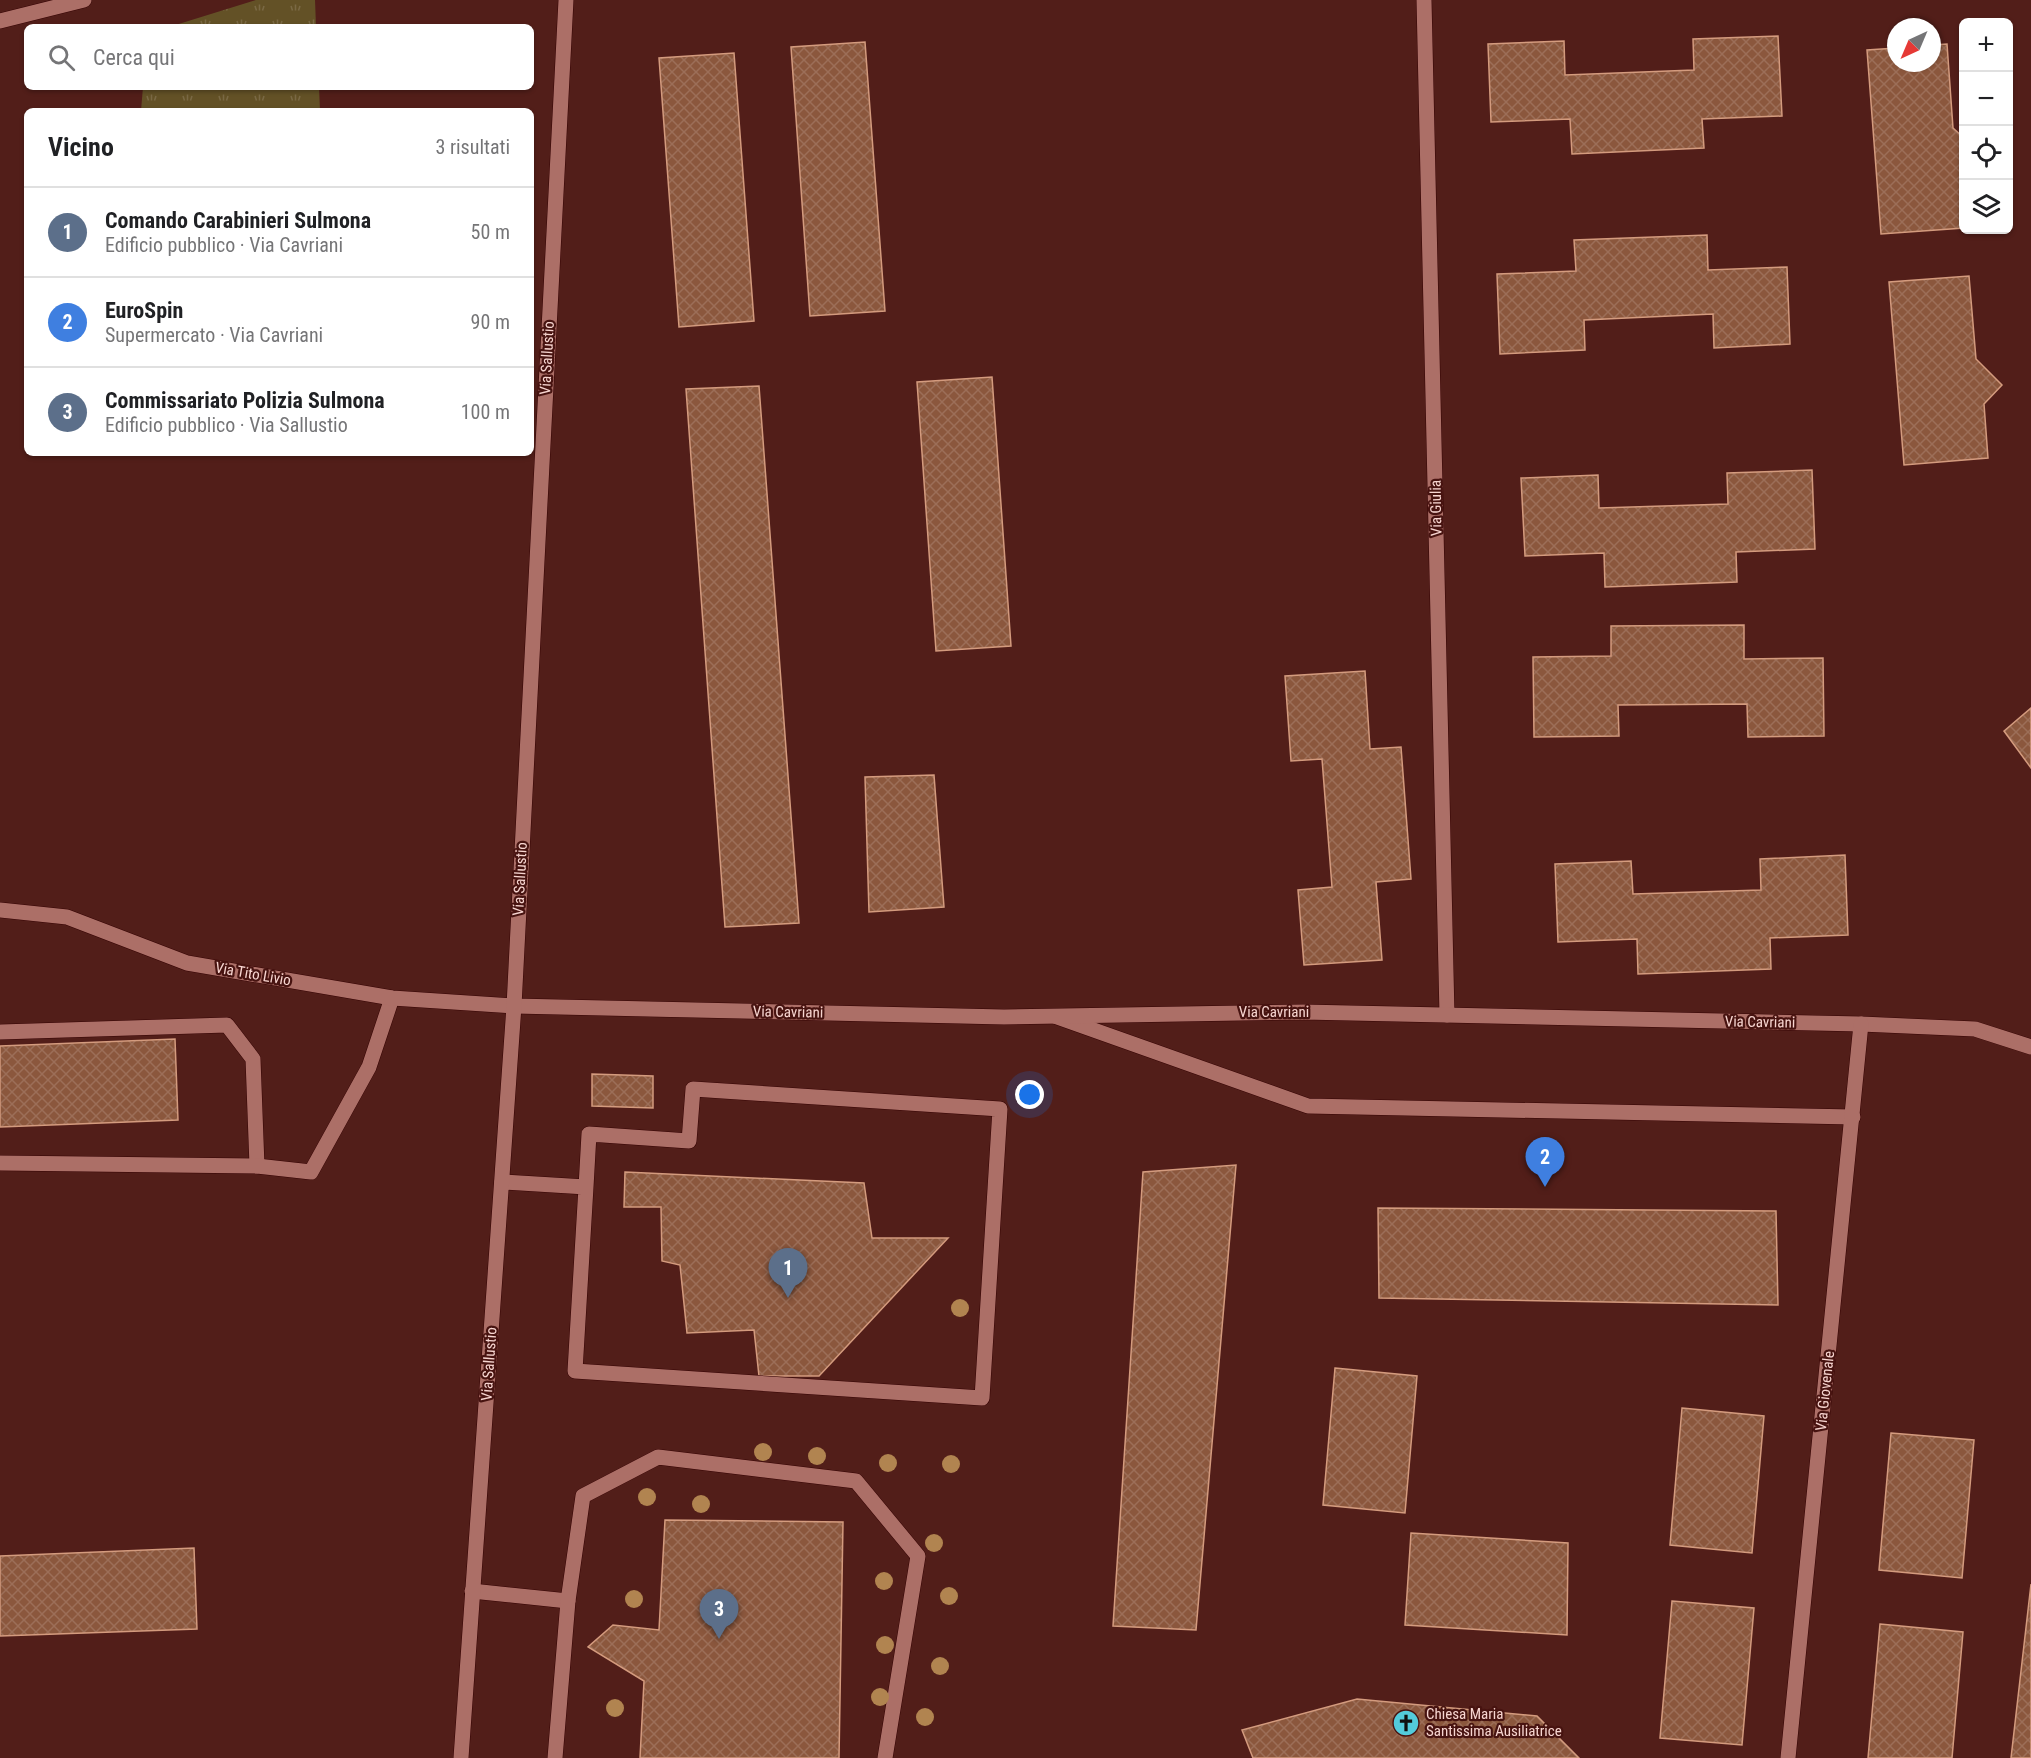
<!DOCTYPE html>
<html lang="it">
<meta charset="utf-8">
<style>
:root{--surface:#fff;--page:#f6f6f6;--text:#202124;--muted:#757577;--line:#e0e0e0;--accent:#ea580c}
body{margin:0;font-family:"Roboto Condensed",sans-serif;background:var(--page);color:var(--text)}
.controls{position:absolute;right:18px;top:18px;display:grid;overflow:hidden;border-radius:9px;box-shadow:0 2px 4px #0004}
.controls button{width:54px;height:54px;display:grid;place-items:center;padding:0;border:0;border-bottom:2px solid var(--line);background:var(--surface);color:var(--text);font:30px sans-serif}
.compass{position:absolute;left:1887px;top:18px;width:54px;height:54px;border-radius:50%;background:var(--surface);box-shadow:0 2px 4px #0004;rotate:224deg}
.you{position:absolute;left:1030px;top:1095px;width:21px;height:21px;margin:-15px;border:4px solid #fff;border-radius:50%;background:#1a73e8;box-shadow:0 0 0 9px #1a73e833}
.badge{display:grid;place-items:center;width:39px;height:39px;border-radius:50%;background:var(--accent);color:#fff;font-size:20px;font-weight:700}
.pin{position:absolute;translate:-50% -50px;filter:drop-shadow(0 2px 3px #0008)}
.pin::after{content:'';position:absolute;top:32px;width:21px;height:18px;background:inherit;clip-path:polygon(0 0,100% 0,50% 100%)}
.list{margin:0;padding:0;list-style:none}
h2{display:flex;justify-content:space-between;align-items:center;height:78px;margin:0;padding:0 24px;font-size:26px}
h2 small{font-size:20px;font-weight:400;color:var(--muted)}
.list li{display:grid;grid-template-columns:39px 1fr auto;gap:18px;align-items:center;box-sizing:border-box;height:90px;padding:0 24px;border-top:2px solid var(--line)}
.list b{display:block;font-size:22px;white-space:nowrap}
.list p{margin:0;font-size:20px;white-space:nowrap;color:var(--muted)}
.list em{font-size:20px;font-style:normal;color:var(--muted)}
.icon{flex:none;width:33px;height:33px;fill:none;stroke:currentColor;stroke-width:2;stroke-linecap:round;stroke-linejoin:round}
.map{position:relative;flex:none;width:2031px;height:1758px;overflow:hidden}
.search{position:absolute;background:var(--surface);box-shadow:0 2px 4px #0004;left:24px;top:24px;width:510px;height:66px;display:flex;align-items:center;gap:15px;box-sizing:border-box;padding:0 21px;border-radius:9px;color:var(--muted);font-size:22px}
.panel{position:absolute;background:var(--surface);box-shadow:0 2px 4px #0004;left:24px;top:108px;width:510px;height:348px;border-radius:9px}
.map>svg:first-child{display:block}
</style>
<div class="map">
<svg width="2031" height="1758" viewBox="0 0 2031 1758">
<defs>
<pattern id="grass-tufts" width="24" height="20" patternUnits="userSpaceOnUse" patternTransform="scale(1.5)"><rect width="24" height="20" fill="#635126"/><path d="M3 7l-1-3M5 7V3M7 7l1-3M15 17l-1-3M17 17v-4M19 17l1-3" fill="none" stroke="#7a6944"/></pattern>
<pattern id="building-cross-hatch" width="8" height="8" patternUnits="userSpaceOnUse" patternTransform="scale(1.5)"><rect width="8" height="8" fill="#8b573d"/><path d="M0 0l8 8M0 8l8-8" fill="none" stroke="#9c6e58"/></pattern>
</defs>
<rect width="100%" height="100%" fill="#521e19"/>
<g fill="url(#grass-tufts)">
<polygon points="256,0 315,0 316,27 169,27"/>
<polygon points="143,87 319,87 320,111 141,111"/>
</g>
<g fill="url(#building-cross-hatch)" stroke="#d49b7e" stroke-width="1.5">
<polygon points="1778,36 1782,116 1702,119 1704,148 1572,154 1570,119 1491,122 1488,44 1564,41 1565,75 1694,70 1693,39"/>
<polygon points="865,42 885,311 810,316 791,47"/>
<polygon points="1947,44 1953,128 1964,138 1961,173 1964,228 1881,234 1867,50 1896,48 1896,63 1932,63 1932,45"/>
<polygon points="734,53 754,321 679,327 659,58"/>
<polygon points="1707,235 1708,270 1787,267 1790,344 1714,348 1713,314 1584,320 1585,350 1500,354 1497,274 1576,271 1574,240"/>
<polygon points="1969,276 1976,359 2002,385 1984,404 1988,458 1904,465 1889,282"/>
<polygon points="992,377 1011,646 936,651 917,382"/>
<polygon points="759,386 799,923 725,927 686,389"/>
<polygon points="1812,470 1815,549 1736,552 1737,582 1605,587 1604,553 1525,556 1521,478 1598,475 1599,508 1728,504 1727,473"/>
<polygon points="1744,625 1744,659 1823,658 1824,736 1748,737 1747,704 1618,705 1619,736 1534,737 1533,657 1611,656 1611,626"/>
<polygon points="1365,671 1370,749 1401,747 1411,879 1376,882 1382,960 1304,965 1298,890 1332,887 1322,759 1291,761 1285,676"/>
<polygon points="2031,708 2031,768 2004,731"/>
<polygon points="934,775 944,907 869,912 865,777"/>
<polygon points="1845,855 1848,935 1770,938 1771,969 1638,974 1637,939 1558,942 1555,864 1631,861 1633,894 1761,890 1760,859"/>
<polygon points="175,1039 178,1120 0,1127 0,1046"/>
<polygon points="592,1074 653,1076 653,1108 592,1106"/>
<polygon points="1236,1165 1196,1630 1113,1626 1143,1172"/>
<polygon points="625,1172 864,1183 872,1238 948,1238 819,1376 759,1376 754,1330 687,1333 680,1265 662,1261 661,1207 624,1207"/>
<polygon points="1378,1208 1776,1211 1778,1305 1379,1298"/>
<polygon points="1335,1368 1417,1376 1405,1513 1323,1505"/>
<polygon points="1682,1408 1764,1416 1752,1553 1670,1545"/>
<polygon points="1891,1433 1974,1440 1962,1578 1879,1570"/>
<polygon points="665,1520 843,1522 839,1758 640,1758 644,1681 588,1647 613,1625 659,1630"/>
<polygon points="1411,1533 1568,1543 1567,1635 1405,1625"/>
<polygon points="194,1548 197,1629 0,1636 0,1556"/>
<polygon points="2031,1584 2031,1758 2011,1758"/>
<polygon points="1672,1601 1754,1608 1742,1745 1660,1738"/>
<polygon points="1880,1624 1963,1632 1952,1758 1868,1758"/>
<polygon points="1357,1699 1537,1716 1579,1758 1253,1758 1242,1730"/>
</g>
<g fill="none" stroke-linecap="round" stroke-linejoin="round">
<defs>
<g id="service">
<polyline points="1057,1017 1308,1106 1853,1117"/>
<polyline points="0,1032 227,1025 253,1059 257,1166"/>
<polyline points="0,1163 257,1166 311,1172 369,1067 392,998"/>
<polyline points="502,1182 586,1187 575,1371 982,1398 1000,1109 693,1089 689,1141 589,1134 586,1187"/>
<polyline points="472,1591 568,1601"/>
<polyline points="555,1758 568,1601 583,1496 658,1457 856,1481 918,1556 885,1758"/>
</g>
<g id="minor">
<polyline points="1424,0 1447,1015"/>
<polyline points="0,910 67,917 187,963 392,998 514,1006 1004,1017 1303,1012 1861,1024 1975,1029 2031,1047"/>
<polyline points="1788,1758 1861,1024"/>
</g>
<g id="tertiary">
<polyline points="0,21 84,0"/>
<polyline points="461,1758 514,1006 566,0"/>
</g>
</defs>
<use href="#service" stroke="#350303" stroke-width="16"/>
<use href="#minor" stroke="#350303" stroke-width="16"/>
<use href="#tertiary" stroke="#350303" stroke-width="16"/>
<use href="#service" stroke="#ac6f67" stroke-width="15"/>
<use href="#minor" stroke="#ac6f67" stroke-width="15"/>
<use href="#tertiary" stroke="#ac6f67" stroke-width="15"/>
</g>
<g fill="#b18450">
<circle cx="960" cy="1308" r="9"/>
<circle cx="763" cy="1452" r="9"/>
<circle cx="817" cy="1456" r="9"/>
<circle cx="888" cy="1463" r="9"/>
<circle cx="951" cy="1464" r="9"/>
<circle cx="647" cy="1497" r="9"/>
<circle cx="701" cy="1504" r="9"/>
<circle cx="934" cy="1543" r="9"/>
<circle cx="884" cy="1581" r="9"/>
<circle cx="949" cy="1596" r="9"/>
<circle cx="634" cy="1599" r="9"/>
<circle cx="885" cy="1645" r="9"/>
<circle cx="940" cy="1666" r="9"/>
<circle cx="880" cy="1697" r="9"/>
<circle cx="615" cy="1708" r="9"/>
<circle cx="925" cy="1717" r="9"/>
</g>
<defs>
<symbol id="church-disc" viewBox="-11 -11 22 22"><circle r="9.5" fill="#53cbdb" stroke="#471310"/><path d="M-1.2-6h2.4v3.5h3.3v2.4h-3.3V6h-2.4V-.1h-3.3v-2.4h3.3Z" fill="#111"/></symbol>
</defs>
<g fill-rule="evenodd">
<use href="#church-disc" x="1391" y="1708" width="30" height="30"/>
</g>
<g text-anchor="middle" stroke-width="4.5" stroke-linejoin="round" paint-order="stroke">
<g font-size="15" fill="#f7d5d0" stroke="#471310">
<text transform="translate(547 358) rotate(-87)" y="5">Via Sallustio</text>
<text transform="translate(1436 508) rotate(-91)" y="5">Via Giulia</text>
<text transform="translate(520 879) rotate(-87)" y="5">Via Sallustio</text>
<text transform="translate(253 974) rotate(10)" y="5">Via Tito Livio</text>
<text transform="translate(788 1012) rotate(1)" y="5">Via Cavriani</text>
<text x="1274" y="1017">Via Cavriani</text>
<text transform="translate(1760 1022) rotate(1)" y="5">Via Cavriani</text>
<text transform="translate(489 1364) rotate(-86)" y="5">Via Sallustio</text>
<text transform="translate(1825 1391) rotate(-84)" y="5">Via Giovenale</text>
</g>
<g font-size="15" fill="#f7d5d0" stroke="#471310" text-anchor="start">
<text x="1426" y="1719">Chiesa Maria<tspan x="1426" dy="17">Santissima Ausiliatrice</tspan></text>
</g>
</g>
</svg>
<div class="controls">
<button>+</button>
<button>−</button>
<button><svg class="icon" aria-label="locate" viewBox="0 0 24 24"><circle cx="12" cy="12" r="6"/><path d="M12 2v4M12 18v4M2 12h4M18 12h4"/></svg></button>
<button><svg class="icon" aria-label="layers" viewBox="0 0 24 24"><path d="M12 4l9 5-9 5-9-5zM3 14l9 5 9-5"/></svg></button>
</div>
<svg class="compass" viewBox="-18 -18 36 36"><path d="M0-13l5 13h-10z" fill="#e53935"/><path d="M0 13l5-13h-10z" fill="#757577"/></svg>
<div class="you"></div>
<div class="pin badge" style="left:788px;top:1298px;background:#5c6f8a">1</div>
<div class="pin badge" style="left:1545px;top:1187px;background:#3f7fe0">2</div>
<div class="pin badge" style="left:719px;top:1639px;background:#5c6f8a">3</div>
<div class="search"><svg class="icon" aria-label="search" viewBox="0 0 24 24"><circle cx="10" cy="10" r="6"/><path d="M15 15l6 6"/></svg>Cerca qui</div>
<section class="panel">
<h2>Vicino<small>3 risultati</small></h2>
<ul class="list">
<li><span class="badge" style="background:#5c6f8a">1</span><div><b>Comando Carabinieri Sulmona</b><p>Edificio pubblico · Via Cavriani</p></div><em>50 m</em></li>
<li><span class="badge" style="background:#3f7fe0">2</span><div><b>EuroSpin</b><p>Supermercato · Via Cavriani</p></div><em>90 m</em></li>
<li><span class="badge" style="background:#5c6f8a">3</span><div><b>Commissariato Polizia Sulmona</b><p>Edificio pubblico · Via Sallustio</p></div><em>100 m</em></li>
</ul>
</section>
</div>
